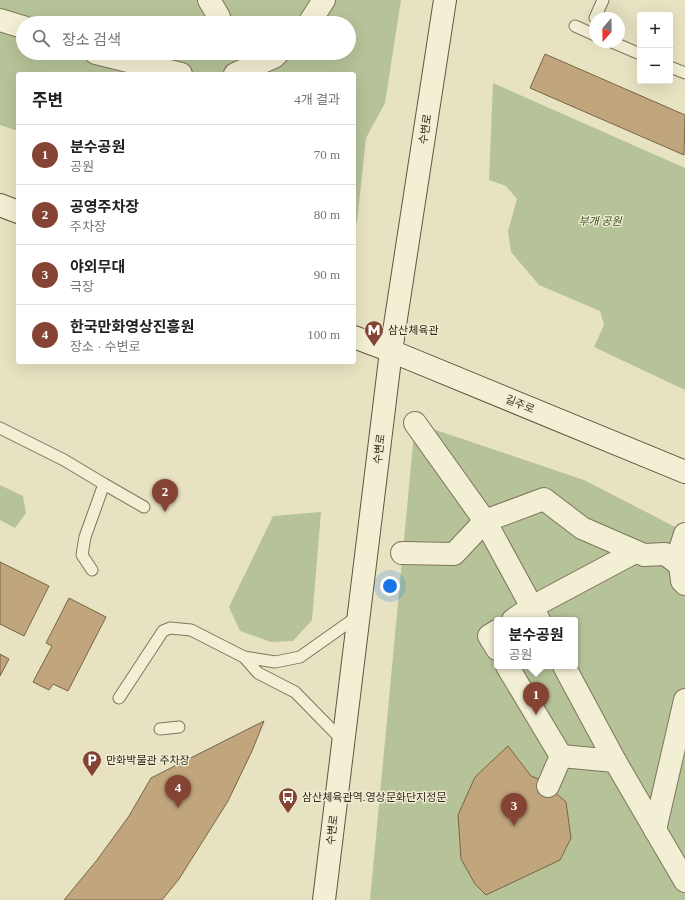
<!DOCTYPE html>
<html lang="ko">
<meta charset="utf-8">
<style>
:root{--surface:#fff;--page:#f6f6f6;--text:#222;--muted:#767676;--line:#e0e0e0;--accent:#854334}
body{margin:0;font-family:"Times New Roman","Noto Sans KR",serif;background:var(--page);color:var(--text)}
.controls{position:absolute;right:12px;top:12px;display:grid;overflow:hidden;border-radius:4px;box-shadow:0 4px 16px #0002}
.controls button{width:36px;height:36px;display:grid;place-items:center;padding:0;border:0;border-bottom:1px solid var(--line);background:var(--surface);color:var(--text);font:20px sans-serif}
.compass{position:absolute;left:589px;top:12px;width:36px;height:36px;border-radius:50%;background:var(--surface);box-shadow:0 4px 16px #0002;rotate:200deg}
.you{position:absolute;left:390px;top:586px;width:14px;height:14px;margin:-10px;border:3px solid #fff;border-radius:50%;background:#1a73e8;box-shadow:0 0 0 6px #1a73e833}
.badge{display:grid;place-items:center;width:26px;height:26px;border-radius:50%;background:var(--accent);color:#fff;font-size:13px;font-weight:700}
.pin{position:absolute;translate:-50% -33px;filter:drop-shadow(0 1px 2px #0008)}
.pin::after{content:'';position:absolute;top:21px;width:14px;height:12px;background:inherit;clip-path:polygon(0 0,100% 0,50% 100%)}
.popup{position:absolute;left:494px;top:617px;width:84px;height:52px;box-sizing:border-box;display:grid;place-content:center;border-radius:4px;background:var(--surface);filter:drop-shadow(0 1px 3px #0005);font-size:13px;white-space:nowrap;color:var(--muted)}
.popup b{font-size:15px;color:var(--text)}
.popup::after{content:'';position:absolute;left:50%;top:100%;margin-left:-8px;border:8px solid transparent;border-top-color:var(--surface)}
.list{margin:0;padding:0;list-style:none}
h2{display:flex;justify-content:space-between;align-items:center;height:52px;margin:0;padding:0 16px;font-size:17px}
h2 small{font-size:13px;font-weight:400;color:var(--muted)}
.list li{display:grid;grid-template-columns:26px 1fr auto;gap:12px;align-items:center;box-sizing:border-box;height:60px;padding:0 16px;border-top:1px solid var(--line)}
.list b{display:block;font-size:15px;white-space:nowrap}
.list p{margin:0;font-size:13px;white-space:nowrap;color:var(--muted)}
.list em{font-size:13px;font-style:normal;color:var(--muted)}
.icon{flex:none;width:22px;height:22px;fill:none;stroke:currentColor;stroke-width:2;stroke-linecap:round;stroke-linejoin:round}
.map{position:relative;flex:none;width:685px;height:900px;overflow:hidden}
.search{position:absolute;background:var(--surface);box-shadow:0 4px 16px #0002;left:16px;top:16px;width:340px;height:44px;display:flex;align-items:center;gap:10px;box-sizing:border-box;padding:0 14px;border-radius:22px;color:var(--muted);font-size:15px}
.panel{position:absolute;background:var(--surface);box-shadow:0 4px 16px #0002;left:16px;top:72px;width:340px;height:292px;border-radius:4px}
.map>svg:first-child{display:block}
</style>
<div class="map">
<svg width="685" height="900" viewBox="0 0 685 900">
<rect width="100%" height="100%" fill="#e7e3c2"/>
<g fill="#b6c398" fill-rule="evenodd">
<path d="M0,0H401L385,103L366,138L357,222L354,224V74H18V131L0,125ZM23,23H349V53H23Z"/>
<polygon points="493,83 685,168 685,390 594,347 604,325 600,311 539,285 511,252 508,231 517,199 506,186 489,180"/>
<path d="M415,423L584,480L685,532V900H370ZM497,620H575V666H497Z"/>
<polygon points="0,485 23,496 26,513 15,528 0,520"/>
<polygon points="321,512 312,620 293,641 271,642 240,631 229,607 273,516"/>
</g>
<g fill="#c0a57d" stroke="#7a6445">
<polygon points="545,54 685,115 684,155 530,88"/>
<polygon points="0,562 49,586 24,636 0,624"/>
<polygon points="69,598 106,617 68,691 53,684 49,690 33,682 52,646 46,643"/>
<polygon points="0,654 9,659 0,676"/>
<polygon points="264,721 252,751 228,801 179,879 162,900 64,900 97,860 129,816 151,778 248,729"/>
<polygon points="508,746 531,776 541,780 566,802 571,838 560,860 486,895 475,884 461,859 458,815 475,777"/>
</g>
<g fill="none" stroke-linecap="round" stroke-linejoin="round">
<defs>
<g id="lane">
<polyline points="595,18 603,0"/>
<polyline points="575,26 595,35"/>
<polyline points="612,42 640,54"/>
<polyline points="670,67 685,73"/>
<polyline points="0,428 64,460 104,484 85,537 82,555 92,570"/>
<polyline points="104,484 144,507"/>
<polyline points="244,657 258,673 295,692 343,741"/>
<polyline points="119,698 163,631 170,628 191,630 244,657 275,662 300,657 358,616"/>
<polyline points="160,729 179,727"/>
</g>
<g id="street">
<polyline points="209,0 219,17"/>
<polyline points="0,20 23,27"/>
<polyline points="309,23 324,0"/>
<polyline points="96,53 181,74"/>
<polyline points="235,74 274,57 278,53"/>
<polyline points="415,423 485,521 539,620"/>
<polyline points="402,553 454,554 485,521 544,499 582,528 644,555 665,554 680,565 682,581 685,584"/>
<polyline points="676,562 685,534"/>
<polyline points="513,620 532,607 635,552"/>
<polyline points="497,631 489,636 497,649"/>
<polyline points="507,666 561,756"/>
<polyline points="564,666 615,761"/>
<polyline points="548,786 561,756 615,761 685,881"/>
<polyline points="655,830 685,700"/>
</g>
<g id="secondary">
<polyline points="0,205 18,212"/>
<polyline points="354,337 391,351 685,472"/>
<polyline points="324,900 391,351 445,0"/>
</g>
</defs>
<use href="#lane" stroke="#7e755c" stroke-width="13"/>
<use href="#street" stroke="#7e755c" stroke-width="24"/>
<use href="#secondary" stroke="#60563f" stroke-width="24"/>
<use href="#lane" stroke="#f3efd4" stroke-width="11"/>
<use href="#street" stroke="#f3efd4" stroke-width="22"/>
<use href="#secondary" stroke="#f3efd4" stroke-width="22"/>
</g>
<defs>
<symbol id="metro-pin" viewBox="-11 -11 22 30"><path d="M0 17L-7.5 6A9.5 9.5 0 1 1 7.5 6Z" fill="#854334" stroke="#efecd1"/><path d="M-5.5 5V-5H-3L0 0L3-5H5.5V5H3V-.5L0 4L-3-.5V5Z" fill="#fff"/></symbol>
<symbol id="parking-pin" viewBox="-11 -11 22 30"><path d="M0 17L-7.5 6A9.5 9.5 0 1 1 7.5 6Z" fill="#854334" stroke="#efecd1"/><path d="M-3.5-5.5H1a3.5 3.5 0 0 1 0 7H-1V5.5H-3.5ZM-1-3.4V-.6H.8a1.4 1.4 0 0 0 0-2.8Z" fill="#fff"/></symbol>
<symbol id="bus-pin" viewBox="-11 -11 22 30"><path d="M0 17L-7.5 6A9.5 9.5 0 1 1 7.5 6Z" fill="#854334" stroke="#efecd1"/><path d="M-5-6H5V4H4V6H2V4H-2V6H-4V4H-5ZM-3.5-4V0h7V-4ZM-3.5 1.2v1.5H-2V1.2ZM2 1.2v1.5H3.5V1.2Z" fill="#fff"/></symbol>
</defs>
<g fill-rule="evenodd">
<use href="#metro-pin" x="363" y="319" width="22" height="30"/>
<use href="#parking-pin" x="81" y="749" width="22" height="30"/>
<use href="#bus-pin" x="277" y="786" width="22" height="30"/>
</g>
<g text-anchor="middle" stroke-width="3" stroke-linejoin="round" paint-order="stroke">
<g font-size="11" fill="#302a1e" stroke="#efecd1">
<text transform="translate(425 129) rotate(-81)" y="4">수변로</text>
<text transform="translate(520 404) rotate(22)" y="4">길주로</text>
<text transform="translate(379 449) rotate(-83)" y="4">수변로</text>
<text transform="translate(332 830) rotate(-83)" y="4">수변로</text>
</g>
<g font-size="11" font-style="italic" fill="#3b4a27" stroke="#efecd1">
<text x="600" y="225">부개 공원</text>
</g>
<g font-size="11" fill="#302a1e" stroke="#efecd1" text-anchor="start">
<text x="388" y="334">삼산체육관</text>
<text x="106" y="764">만화박물관 주차장</text>
<text x="302" y="801">삼산체육관역.영상문화단지정문</text>
</g>
</g>
</svg>
<div class="controls">
<button>+</button>
<button>−</button>
</div>
<svg class="compass" viewBox="-18 -18 36 36"><path d="M0-13l5 13h-10z" fill="#e53935"/><path d="M0 13l5-13h-10z" fill="#767676"/></svg>
<div class="you"></div>
<div class="pin badge" style="left:536px;top:715px">1</div>
<div class="popup"><b>분수공원</b>공원</div>
<div class="pin badge" style="left:165px;top:512px">2</div>
<div class="pin badge" style="left:514px;top:826px">3</div>
<div class="pin badge" style="left:178px;top:808px">4</div>
<div class="search"><svg class="icon" aria-label="search" viewBox="0 0 24 24"><circle cx="10" cy="10" r="6"/><path d="M15 15l6 6"/></svg>장소 검색</div>
<section class="panel">
<h2>주변<small>4개 결과</small></h2>
<ul class="list">
<li><span class="badge">1</span><div><b>분수공원</b><p>공원</p></div><em>70 m</em></li>
<li><span class="badge">2</span><div><b>공영주차장</b><p>주차장</p></div><em>80 m</em></li>
<li><span class="badge">3</span><div><b>야외무대</b><p>극장</p></div><em>90 m</em></li>
<li><span class="badge">4</span><div><b>한국만화영상진흥원</b><p>장소 · 수변로</p></div><em>100 m</em></li>
</ul>
</section>
</div>
